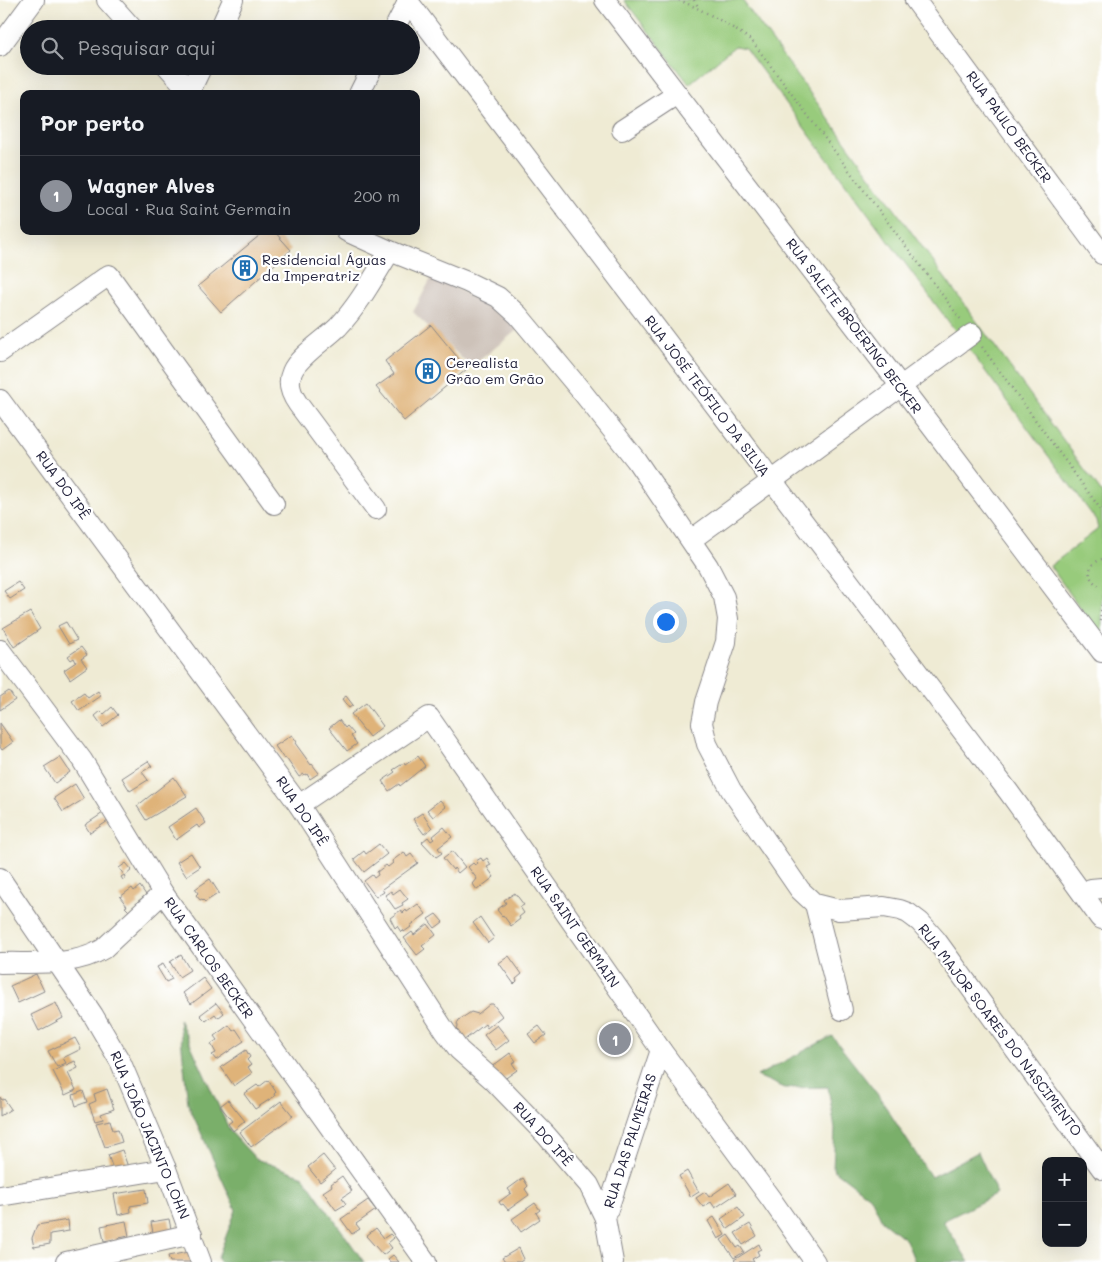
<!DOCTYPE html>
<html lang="pt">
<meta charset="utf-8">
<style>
:root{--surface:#171b24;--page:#242831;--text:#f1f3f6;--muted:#9ea1a6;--line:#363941;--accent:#8c9099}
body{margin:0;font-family:Mali,sans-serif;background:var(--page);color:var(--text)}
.controls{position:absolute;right:15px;bottom:15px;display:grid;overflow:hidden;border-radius:10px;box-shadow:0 5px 20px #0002}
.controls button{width:45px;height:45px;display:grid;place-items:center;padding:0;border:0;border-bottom:1px solid var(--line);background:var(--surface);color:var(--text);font:25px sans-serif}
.you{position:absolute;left:665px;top:621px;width:18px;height:18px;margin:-12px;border:4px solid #fff;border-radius:50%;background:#1a73e8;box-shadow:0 0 0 8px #1a73e833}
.badge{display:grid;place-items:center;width:32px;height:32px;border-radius:50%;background:var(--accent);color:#fff;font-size:16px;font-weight:700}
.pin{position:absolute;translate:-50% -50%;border:2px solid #fff;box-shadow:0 1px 5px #0006}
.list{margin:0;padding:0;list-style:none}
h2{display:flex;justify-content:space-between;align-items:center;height:65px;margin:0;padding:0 20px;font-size:21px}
h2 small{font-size:16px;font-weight:400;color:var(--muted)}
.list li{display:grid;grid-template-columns:32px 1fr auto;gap:15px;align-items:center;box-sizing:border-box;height:80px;padding:0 20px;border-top:1px solid var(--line)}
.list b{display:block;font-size:19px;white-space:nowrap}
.list p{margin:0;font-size:16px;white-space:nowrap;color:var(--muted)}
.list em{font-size:16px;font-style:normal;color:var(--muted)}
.icon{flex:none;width:28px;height:28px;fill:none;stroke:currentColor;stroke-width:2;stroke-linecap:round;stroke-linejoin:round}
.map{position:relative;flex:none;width:1102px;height:1262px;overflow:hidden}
.search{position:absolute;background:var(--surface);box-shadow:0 5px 20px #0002;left:20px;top:20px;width:400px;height:55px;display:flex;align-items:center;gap:12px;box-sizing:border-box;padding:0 18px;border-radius:28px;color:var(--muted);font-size:19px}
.panel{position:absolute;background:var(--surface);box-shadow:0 5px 20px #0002;left:20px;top:90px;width:400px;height:145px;border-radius:10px}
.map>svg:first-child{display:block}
</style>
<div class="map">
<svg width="1102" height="1262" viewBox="0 0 1102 1262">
<rect width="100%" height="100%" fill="#fff"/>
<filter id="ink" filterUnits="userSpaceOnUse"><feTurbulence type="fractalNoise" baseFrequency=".02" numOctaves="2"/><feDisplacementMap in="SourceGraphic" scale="10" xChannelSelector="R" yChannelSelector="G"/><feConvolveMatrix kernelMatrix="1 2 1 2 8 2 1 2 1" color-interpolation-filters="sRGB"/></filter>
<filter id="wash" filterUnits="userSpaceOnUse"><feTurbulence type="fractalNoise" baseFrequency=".0096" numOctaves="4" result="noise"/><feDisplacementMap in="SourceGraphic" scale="20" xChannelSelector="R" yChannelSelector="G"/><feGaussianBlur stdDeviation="1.12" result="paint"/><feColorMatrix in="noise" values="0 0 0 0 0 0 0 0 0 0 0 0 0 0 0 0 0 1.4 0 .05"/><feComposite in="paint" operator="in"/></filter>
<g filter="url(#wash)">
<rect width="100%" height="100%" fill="#efebd4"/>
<polygon fill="#cdc2b9" points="433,275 521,327 471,367 413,312"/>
<polygon fill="#98cb7b" stroke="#5d765b" points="624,0 742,0 1102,493 1102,638 1050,566 1098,529 1096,520 745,48 735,46 689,84"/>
<g fill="#7aaf6b" stroke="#4e6853">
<polygon points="179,1019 230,1131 256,1159 303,1176 364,1262 220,1262 218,1257 236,1210 188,1104"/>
<polygon points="832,1036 878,1095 931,1177 978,1152 997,1194 943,1221 969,1262 915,1262 906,1240 882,1221 872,1199 833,1169 835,1129 828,1087 785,1088 757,1076"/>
</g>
<g id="blocks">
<g fill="#dfb379">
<polygon points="265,231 274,231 291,250 221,312 198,286"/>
<polygon points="431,325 467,369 404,421 376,387 394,374 385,361"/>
<polygon points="18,582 24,590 10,599 4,591"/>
<polygon points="30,612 40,629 14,647 3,628"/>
<polygon points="66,622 77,640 69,644 58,626"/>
<polygon points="81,647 87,655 81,659 87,667 70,679 64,670 76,662 74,658 71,660 68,656"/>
<polygon points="9,691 15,700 0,710 0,697"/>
<polygon points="98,691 101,696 79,711 72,701 84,693 88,698"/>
<polygon points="346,696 353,705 349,708 342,699"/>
<polygon points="366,703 383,726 369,737 351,714"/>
<polygon points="112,707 118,715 103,727 95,716 101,711 104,714"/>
<polygon points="339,720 345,728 347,726 354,734 351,736 357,744 347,751 329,728"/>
<polygon points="0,723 13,742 2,750 0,747"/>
<polygon points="292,735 297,742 295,743 311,765 312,764 319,773 310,779 307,774 305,775 304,774 299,777 286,758 284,759 275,746"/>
<polygon points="418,756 425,766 400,786 399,784 389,791 382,781 395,772 393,770 404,763 405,765"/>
<polygon points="60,757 70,772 55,783 44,767"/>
<polygon points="148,761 152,766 142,772 148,780 130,791 122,778"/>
<polygon points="174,777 187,796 146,820 137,806"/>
<polygon points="75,784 84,799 63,812 54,798"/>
<polygon points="440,800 446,807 433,817 427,810"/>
<polygon points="196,808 206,823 199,828 197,825 176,840 168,827"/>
<polygon points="103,813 108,821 90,833 85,825"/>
<polygon points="422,813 432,828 424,834 413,819"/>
<polygon points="444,827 452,837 438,848 442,853 436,857 422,842 428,837 431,841 434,839 432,837"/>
<polygon points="379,844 387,854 364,872 354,859 364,851 366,854"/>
<polygon points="452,851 465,867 458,873 454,868 453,870 443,858"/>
<polygon points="404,852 407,857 411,854 418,863 382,889 384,892 376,897 364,881 372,875 374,878 378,875 377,872 386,865 388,867 393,863 392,861"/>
<polygon points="191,853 200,867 186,876 177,862"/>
<polygon points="481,858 483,861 487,858 491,865 487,867 494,877 477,890 473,884 477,879 468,867 473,863 475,865 478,863 476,861"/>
<polygon points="126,863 132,870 125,876 126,878 123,880 121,877 124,875 119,868"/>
<polygon points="210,879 219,893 205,902 202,899 200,900 196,895 198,893 195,889"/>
<polygon points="140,886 146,895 137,902 139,904 129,911 125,907 127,906 120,897 132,888 134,891"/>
<polygon points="400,889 408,899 402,903 403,905 395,909 385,895 391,891 393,894"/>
<polygon points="515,893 524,905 520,907 524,913 519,917 520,919 511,926 503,915 502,916 497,910 506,903 504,900"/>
<polygon points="418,904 426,914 410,926 411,927 404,932 403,930 401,932 397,926 395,928 390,918 401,910 403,913 406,910 407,912"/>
<polygon points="436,914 443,922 435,928 428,919"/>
<polygon points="480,917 494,938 488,943 473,923"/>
<polygon points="428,924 436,935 422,946 425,949 417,955 404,938 412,932 414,935"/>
<polygon points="181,955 190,970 179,977 170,962"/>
<polygon points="509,956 522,974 516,979 517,981 514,984 499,963"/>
<polygon points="163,964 172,979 166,982 157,967"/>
<polygon points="36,974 44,991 18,1003 10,986"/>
<polygon points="203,978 211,989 191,1004 183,993"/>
<polygon points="56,1003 63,1018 39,1031 31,1015"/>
<polygon points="216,1003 224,1013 218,1018 215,1014 206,1021 200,1015"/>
<polygon points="490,1004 493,1004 502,1016 487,1028 485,1024 463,1041 457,1033 458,1026 457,1024 459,1020 471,1012 478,1014"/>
<polygon points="229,1025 233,1031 236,1029 244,1041 216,1060 212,1055 216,1053 211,1044 217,1040 214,1036"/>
<polygon points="497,1025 509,1040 496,1050 484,1035"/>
<polygon points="539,1026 546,1035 535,1043 528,1034"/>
<polygon points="616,1029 622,1036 614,1043 608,1035"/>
<polygon points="75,1038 81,1049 63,1058 66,1063 57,1067 48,1051"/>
<polygon points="246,1050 250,1057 247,1060 251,1065 248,1067 252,1073 234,1086 221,1067"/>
<polygon points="510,1053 516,1061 512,1063 517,1070 503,1080 490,1068"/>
<polygon points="75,1061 78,1068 68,1073 76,1090 65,1095 53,1071"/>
<polygon points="268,1080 276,1092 274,1094 275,1096 255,1109 244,1094 257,1085 259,1087"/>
<polygon points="107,1089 114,1109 101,1114 103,1119 95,1121 89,1104 96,1101 94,1094"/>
<polygon points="83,1091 87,1102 76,1106 73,1095"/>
<polygon points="0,1097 2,1100 4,1099 11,1109 0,1116"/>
<polygon points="228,1100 245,1121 233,1131 228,1124 232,1121 220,1106"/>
<polygon points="281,1101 293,1116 251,1147 240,1132"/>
<polygon points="110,1120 113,1130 118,1129 122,1142 105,1147 96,1123"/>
<polygon points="122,1150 128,1167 114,1172 108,1155"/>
<polygon points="323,1155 335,1170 320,1182 308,1167"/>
<polygon points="687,1171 699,1192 691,1197 679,1176"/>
<polygon points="342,1176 352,1191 342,1198 346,1204 336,1210 323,1192 332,1186 331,1184"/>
<polygon points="523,1178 528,1186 525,1189 529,1195 508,1210 503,1204 501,1205 499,1202 511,1193 508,1189"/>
<polygon points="729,1183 736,1194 715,1208 711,1202 703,1207 696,1198 705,1192 709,1197"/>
<polygon points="146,1189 148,1203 130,1206 131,1212 118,1215 114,1194"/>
<polygon points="368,1200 376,1210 356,1224 360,1229 352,1234 341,1219"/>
<polygon points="535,1203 540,1210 536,1213 540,1219 521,1232 512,1219"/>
<polygon points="738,1207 745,1217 728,1229 721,1219"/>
<polygon points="714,1217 725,1235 718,1239 708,1221"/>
<polygon points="169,1219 172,1234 154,1238 151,1222"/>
<polygon points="68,1220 69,1231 50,1234 50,1244 34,1247 32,1238 37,1225"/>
<polygon points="126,1221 129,1236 119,1238 120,1241 115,1241 114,1239 104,1241 101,1226"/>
<polygon points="750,1224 757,1236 743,1245 735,1233"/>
<polygon points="376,1228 384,1238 390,1234 394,1238 388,1243 392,1248 383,1255 366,1236"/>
<polygon points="728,1235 737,1248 740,1246 744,1252 734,1258 721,1240"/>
<polygon points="759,1244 761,1249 757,1251 759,1255 752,1259 754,1262 736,1262 734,1260"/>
<polygon points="519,1248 524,1259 520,1262 505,1262 502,1258"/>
<polygon points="193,1251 192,1262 170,1262 168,1256"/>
<polygon points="393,1255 399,1262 390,1262 388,1259"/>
</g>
</g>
</g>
<g filter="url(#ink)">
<use href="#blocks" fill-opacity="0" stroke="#888688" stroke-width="1"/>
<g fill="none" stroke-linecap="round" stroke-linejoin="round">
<defs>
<g id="minor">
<polyline points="107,0 133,29"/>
<polyline points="407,0 1008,791 1100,918 1102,919"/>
<polyline points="605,0 916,406 1102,652"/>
<polyline points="915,0 1102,254"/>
<polyline points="220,29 233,0"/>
<polyline points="394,29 408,2"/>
<polyline points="0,46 34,0"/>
<polyline points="167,66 192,94"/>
<polyline points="190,91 202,66"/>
<polyline points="359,94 373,66"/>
<polyline points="622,130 677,94"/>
<polyline points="346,231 390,251 467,282 498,297 518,315 583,393 636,460 708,566 724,597 728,619 726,642 706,702 702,723 707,744 731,790 800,890 815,904 839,910 884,907 900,910 908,913 920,922 936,940 1102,1169"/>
<polyline points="0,352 109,275 274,504"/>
<polyline points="0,400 299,805 445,1031 459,1050 493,1080 546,1135 589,1185 605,1218"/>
<path d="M376,509L298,404C291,394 287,383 292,372C298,357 326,339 338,327C359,305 374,277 390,251"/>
<polyline points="691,540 972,334"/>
<polyline points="0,650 82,760 163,893 426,1262"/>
<polyline points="299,805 429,717 661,1050 771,1199 815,1262"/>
<polyline points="0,878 93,1015 121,1063 166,1169 201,1262"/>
<polyline points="1091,889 1102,888"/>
<polyline points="815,904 842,1010"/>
<path d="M0,963C33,962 74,967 103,949L163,893"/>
<polyline points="0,1196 166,1169"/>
<polyline points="66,1262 192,1234"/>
<polyline points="613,1262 605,1218 661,1050"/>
</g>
</defs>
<use href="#minor" stroke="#888688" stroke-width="22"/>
<g stroke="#888688" stroke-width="2.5" stroke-dasharray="1 4" stroke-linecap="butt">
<path d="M679,0C705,11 730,25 752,41L962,321"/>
<polyline points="694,0 699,8"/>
<polyline points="982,347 1102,511"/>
<path d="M1102,559C1085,565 1086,581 1102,587"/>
<polyline points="1100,621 1102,604"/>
</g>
<use href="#minor" stroke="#fff" stroke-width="20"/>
</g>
</g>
<defs>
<symbol id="building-ring" viewBox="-11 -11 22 22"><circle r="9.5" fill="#fff" stroke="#1f6fb2" stroke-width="1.5"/><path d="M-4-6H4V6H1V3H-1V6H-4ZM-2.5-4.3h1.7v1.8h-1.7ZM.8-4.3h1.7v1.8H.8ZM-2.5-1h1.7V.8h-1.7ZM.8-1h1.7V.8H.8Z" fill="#1f6fb2"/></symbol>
</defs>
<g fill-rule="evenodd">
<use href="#building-ring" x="231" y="254" width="28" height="28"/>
<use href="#building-ring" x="414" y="357" width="28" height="28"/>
</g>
<g text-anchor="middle" stroke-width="4.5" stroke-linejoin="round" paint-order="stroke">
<g font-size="14" fill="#22223b" stroke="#fff">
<text transform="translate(1009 127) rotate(54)" y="5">RUA PAULO BECKER</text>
<text transform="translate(854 326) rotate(53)" y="5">RUA SALETE BROERING BECKER</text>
<text transform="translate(707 396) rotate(53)" y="5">RUA JOSÉ TEÓFILO DA SILVA</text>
<text transform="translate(63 485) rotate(54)" y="5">RUA DO IPÊ</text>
<text transform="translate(302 811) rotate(56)" y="5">RUA DO IPÊ</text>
<text transform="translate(575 927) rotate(55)" y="5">RUA SAINT GERMAIN</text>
<text transform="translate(209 958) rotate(55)" y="5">RUA CARLOS BECKER</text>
<text transform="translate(1000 1030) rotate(53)" y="5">RUA MAJOR SOARES DO NASCIMENTO</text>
<text transform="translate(543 1134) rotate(48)" y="5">RUA DO IPÊ</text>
<text transform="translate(150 1135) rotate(67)" y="5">RUA JOÃO JACINTO LOHN</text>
<text transform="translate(630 1141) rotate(-72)" y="5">RUA DAS PALMEIRAS</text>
</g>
<g font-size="14" fill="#22223b" stroke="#fff" text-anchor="start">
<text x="262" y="265">Residencial Águas<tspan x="262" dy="16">da Imperatriz</tspan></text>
<text x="446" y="368">Cerealista<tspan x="446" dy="16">Grão em Grão</tspan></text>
</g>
</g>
</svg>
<div class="controls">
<button>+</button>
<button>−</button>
</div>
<div class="you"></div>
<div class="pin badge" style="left:615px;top:1039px">1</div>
<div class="search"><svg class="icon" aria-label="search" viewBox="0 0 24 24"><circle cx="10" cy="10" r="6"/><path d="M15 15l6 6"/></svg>Pesquisar aqui</div>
<section class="panel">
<h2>Por perto<small></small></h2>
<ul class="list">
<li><span class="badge">1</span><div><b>Wagner Alves</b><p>Local · Rua Saint Germain</p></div><em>200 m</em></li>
</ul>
</section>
</div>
